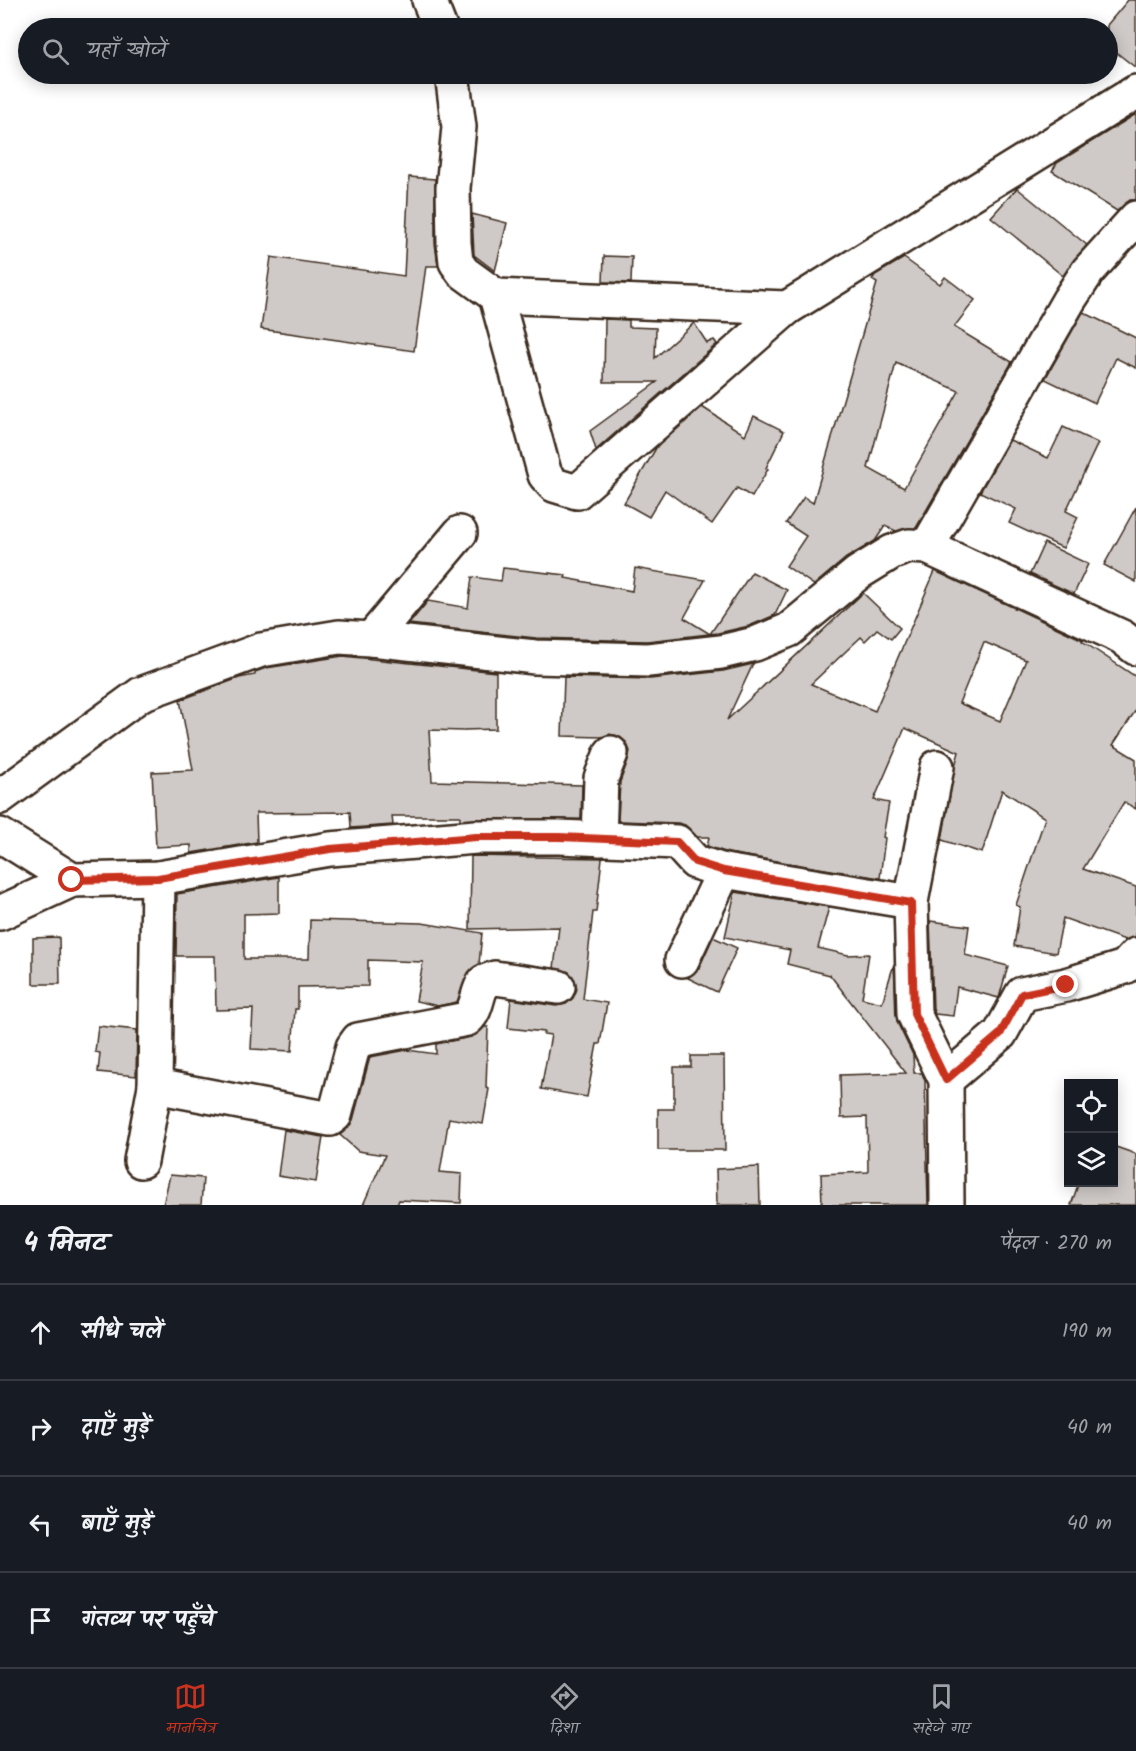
<!DOCTYPE html>
<html lang="hi">
<meta charset="utf-8">
<style>
:root{--surface:#171b24;--page:#20242c;--text:#f1f3f6;--muted:#9ea1a6;--line:#363941;--accent:#c8321e}
body{margin:0;font-family:Kalam,"Playpen Sans Deva",sans-serif;background:var(--page);color:var(--text)}
.controls{position:absolute;right:18px;bottom:18px;display:grid;overflow:hidden;border-radius:0px;box-shadow:0 3px 15px #0003}
.controls button{width:54px;height:54px;display:grid;place-items:center;padding:0;border:0;border-bottom:2px solid var(--line);background:var(--surface);color:var(--text);font:30px sans-serif}
.stop{position:absolute;width:18px;height:18px;margin:-14px;border:4px solid #c8321e;border-radius:50%;background:#fff}
.stop.end{background:#c8321e;border-color:#fff;box-shadow:0 2px 6px #0008}
.list{margin:0;padding:0;list-style:none}
h2{display:flex;justify-content:space-between;align-items:center;height:78px;margin:0;padding:0 24px;font-size:26px}
h2 small{font-size:20px;font-weight:400;color:var(--muted)}
.list li{display:grid;grid-template-columns:39px 1fr auto;gap:18px;align-items:center;box-sizing:border-box;height:96px;padding:0 24px;border-top:2px solid var(--line)}
.list b{display:block;font-size:22px;white-space:nowrap}
.list em{font-size:20px;font-style:normal;color:var(--muted)}
.icon{flex:none;width:33px;height:33px;fill:none;stroke:currentColor;stroke-width:2;stroke-linecap:round;stroke-linejoin:round}
.map{position:relative;flex:none;width:1136px;height:1205px;overflow:hidden}
.search{position:absolute;background:var(--surface);box-shadow:0 3px 15px #0003;left:18px;right:18px;top:18px;height:66px;display:flex;align-items:center;gap:15px;box-sizing:border-box;padding:0 21px;border-radius:33px;color:var(--muted);font-size:22px}
.sheet{height:462px;background:var(--surface)}
nav{display:flex;justify-content:space-around;align-items:center;box-sizing:border-box;height:84px;border-top:2px solid var(--line);background:var(--surface);font-size:16px;color:var(--muted)}
nav a{display:grid;justify-items:center;gap:3px}
nav .on{color:var(--accent)}
.map>svg:first-child{display:block}
</style>
<div class="map">
<svg width="1136" height="1205" viewBox="0 0 1136 1205">
<rect width="100%" height="100%" fill="#fff"/>
<filter id="ink" filterUnits="userSpaceOnUse"><feTurbulence type="fractalNoise" baseFrequency=".0167" numOctaves="2"/><feDisplacementMap in="SourceGraphic" scale="12" xChannelSelector="R" yChannelSelector="G"/><feConvolveMatrix kernelMatrix="1 2 1 2 8 2 1 2 1" color-interpolation-filters="sRGB"/></filter>
<g filter="url(#ink)">
<g fill="#cfcac7" stroke="#3b2a1e" stroke-width="1.5" fill-rule="evenodd">
<polygon points="1128,0 1136,0 1136,68 1107,45 1107,25"/>
<polygon points="1136,114 1136,200 1130,200 1117,211 1052,171 1057,163"/>
<polygon points="409,177 435,179 435,243 438,266 426,266 414,351 261,329 271,257 404,276"/>
<polygon points="1017,188 1087,245 1063,276 991,217"/>
<polygon points="472,214 507,223 495,271 474,255"/>
<polygon points="604,256 632,257 631,283 603,282"/>
<path d="M904,258L940,284L945,277L975,300L954,327L1012,362L916,528L896,531L885,526L875,541L846,558L814,585L786,566L806,536L786,523L804,497L813,503L877,283L872,280L875,275ZM896,363L959,391L904,488L868,468Z"/>
<polygon points="1083,312 1136,338 1136,368 1116,358 1095,403 1045,379"/>
<polygon points="605,319 629,320 629,327 656,328 655,358 694,323 707,343 714,340 717,344 596,450 590,431 657,382 604,382"/>
<polygon points="702,407 745,435 754,416 784,431 766,468 768,469 752,497 737,488 712,524 665,490 649,517 624,503 656,448"/>
<polygon points="1063,427 1098,443 1066,511 1078,517 1063,548 1009,523 1016,509 980,492 1010,440 1048,458"/>
<polygon points="1136,507 1136,582 1104,565"/>
<polygon points="1044,543 1088,564 1074,594 1030,574"/>
<polygon points="503,568 566,575 565,578 632,591 635,568 705,580 684,618 710,634 752,572 787,590 775,615 749,626 718,633 647,641 536,638 409,624 428,601 468,608 472,577 501,581"/>
<path d="M935,571L1083,640L1082,641L1136,677V710L1113,745L1136,759V809L1124,802L1083,869L1136,887V937L1125,940L1063,918L1056,953L1014,946L1020,907L1016,905L1045,818L1002,790L982,853L942,840L955,766L959,752L905,728L874,800L889,803L883,837L885,838L880,878L728,853L707,846L709,837H697L685,825L678,823L618,821L620,782L628,760L630,751L626,742L618,736L609,734L602,737L562,736L564,677L650,679L723,671L753,664L727,720L863,593L900,628L891,639L877,629L865,641L861,637L811,684L875,711ZM984,642L1026,660L1000,721L959,703Z"/>
<polygon points="343,656 496,672 496,729 464,730 464,731 429,730 432,781 582,785 581,819 460,820 460,816 392,816 393,825 351,828 350,812 256,813 257,842 191,853 191,845 156,847 152,772 193,770 180,700 239,678 255,675 255,672 266,668"/>
<polygon points="471,856 602,858 596,912 593,912 583,999 607,1003 600,1044 597,1044 587,1097 541,1089 551,1035 543,1034 544,1032 508,1028 511,999 556,1006 566,1004 573,998 577,989 575,980 569,972 554,968 559,927 470,929"/>
<polygon points="279,877 279,913 244,914 244,959 309,959 310,920 422,923 482,933 479,964 468,973 457,1002 438,1006 416,1001 423,962 368,960 368,986 298,987 298,1009 295,1009 292,1051 251,1049 253,1009 216,1010 215,956 176,956 177,894"/>
<polygon points="735,892 829,907 818,948 848,955 869,954 862,998 882,1003 894,964 897,1022 913,1055 914,1073 922,1073 925,1081 928,1205 822,1205 821,1174 868,1172 867,1117 841,1118 840,1075 906,1073 830,975 787,964 790,950 725,937"/>
<polygon points="930,921 969,926 965,955 1008,966 999,998 957,987 953,1016 935,1014 933,1009"/>
<polygon points="59,937 60,984 33,984 33,938"/>
<polygon points="713,937 737,948 717,992 688,978 699,968"/>
<polygon points="98,1026 137,1030 136,1076 98,1072 100,1053 95,1052"/>
<polygon points="485,1027 488,1027 486,1088 489,1089 483,1124 449,1118 440,1172 462,1174 461,1203 399,1200 397,1205 363,1205 385,1155 358,1151 340,1135 347,1129 353,1120 370,1057 407,1050 436,1054 436,1044 471,1037"/>
<polygon points="691,1056 724,1056 725,1150 658,1150 658,1109 674,1109 674,1067 691,1067"/>
<polygon points="284,1130 323,1137 316,1182 278,1176"/>
<polygon points="1113,1146 1136,1154 1136,1205 1071,1205 1079,1182 1113,1182"/>
<polygon points="759,1167 760,1205 717,1205 716,1169"/>
<polygon points="170,1175 203,1178 201,1205 163,1205"/>
</g>
<g fill="none" stroke-linecap="round" stroke-linejoin="round">
<defs>
<g id="minor">
<polyline points="429,0 440,28"/>
<polyline points="452,74 459,127 453,188 454,243 456,262 463,272 496,296 545,475 554,485 577,492 787,308 1136,92"/>
<polyline points="496,296 787,308"/>
<polyline points="927,547 1122,637 1136,648"/>
<polyline points="371,639 460,533"/>
<polyline points="0,797 141,694 261,650 339,637 371,639 535,657 648,660 721,652 755,644 789,630 858,573 892,552 909,546 927,547 1069,300 1088,271 1136,218"/>
<polyline points="0,835 72,880 158,878 330,849 476,837 559,837 677,842 695,862 724,871 911,902 914,1014 946,1080 947,1205"/>
<polyline points="599,839 601,778 611,753"/>
<polyline points="911,902 937,767"/>
<polyline points="0,913 72,880"/>
<polyline points="682,960 724,871"/>
<polyline points="946,1080 1000,1034 1022,994 1066,985 1125,967 1136,955"/>
<path d="M155,1086L330,1119L335,1115L353,1047L358,1040L467,1019C478,1009 476,994 484,982L495,978L558,987"/>
<polyline points="141,1161 155,1086 158,878"/>
</g>
</defs>
<use href="#minor" stroke="#3b2a1e" stroke-width="38"/>
<use href="#minor" stroke="#fff" stroke-width="33"/>
</g>
</g>
<g fill="none" stroke-linecap="round" stroke-linejoin="round" filter="url(#ink)">
<polyline stroke="#c8321e" stroke-width="8" points="72,880 158,878 330,849 476,837 559,837 677,842 695,862 724,871 911,903 914,1014 946,1080 1000,1034 1022,994 1066,985"/>
</g>
</svg>
<div class="controls">
<button><svg class="icon" aria-label="locate" viewBox="0 0 24 24"><circle cx="12" cy="12" r="6"/><path d="M12 2v4M12 18v4M2 12h4M18 12h4"/></svg></button>
<button><svg class="icon" aria-label="layers" viewBox="0 0 24 24"><path d="M12 4l9 5-9 5-9-5zM3 14l9 5 9-5"/></svg></button>
</div>
<div class="stop" style="left:72px;top:880px"></div>
<div class="stop end" style="left:1066px;top:985px"></div>
<div class="search"><svg class="icon" aria-label="search" viewBox="0 0 24 24"><circle cx="10" cy="10" r="6"/><path d="M15 15l6 6"/></svg>यहाँ खोजें</div>
</div>
<section class="sheet">
<h2>4 मिनट<small>पैदल · 270 m</small></h2>
<ul class="list">
<li><svg class="icon" aria-label="ahead" viewBox="0 0 24 24"><path d="M12 20V5M6 11l6-6 6 6"/></svg><div><b>सीधे चलें</b></div><em>190 m</em></li>
<li><svg class="icon" aria-label="right" viewBox="0 0 24 24"><path d="M7 20v-9h11M14 6l5 5-5 5"/></svg><div><b>दाएँ मुड़ें</b></div><em>40 m</em></li>
<li><svg class="icon" aria-label="left" viewBox="0 0 24 24"><path d="M17 20v-9H6M10 6l-5 5 5 5"/></svg><div><b>बाएँ मुड़ें</b></div><em>40 m</em></li>
<li><svg class="icon" aria-label="arrive" viewBox="0 0 24 24"><path d="M6 21V4h12l-3 4 3 4H6"/></svg><div><b>गंतव्य पर पहुँचे</b></div></li>
</ul>
</section>
<nav>
<a class="on"><svg class="icon" aria-label="map" viewBox="0 0 24 24"><path d="M3 6l6-2 6 2 6-2v14l-6 2-6-2-6 2zM9 4v14M15 6v14"/></svg>मानचित्र</a>
<a><svg class="icon" aria-label="directions" viewBox="0 0 24 24"><path d="M12 3l9 9-9 9-9-9zM9 14v-3h6M13 9l2 2-2 2"/></svg>दिशा</a>
<a><svg class="icon" aria-label="saved" viewBox="0 0 24 24"><path d="M7 4h10v16l-5-4-5 4z"/></svg>सहेजे गए</a>
</nav>
